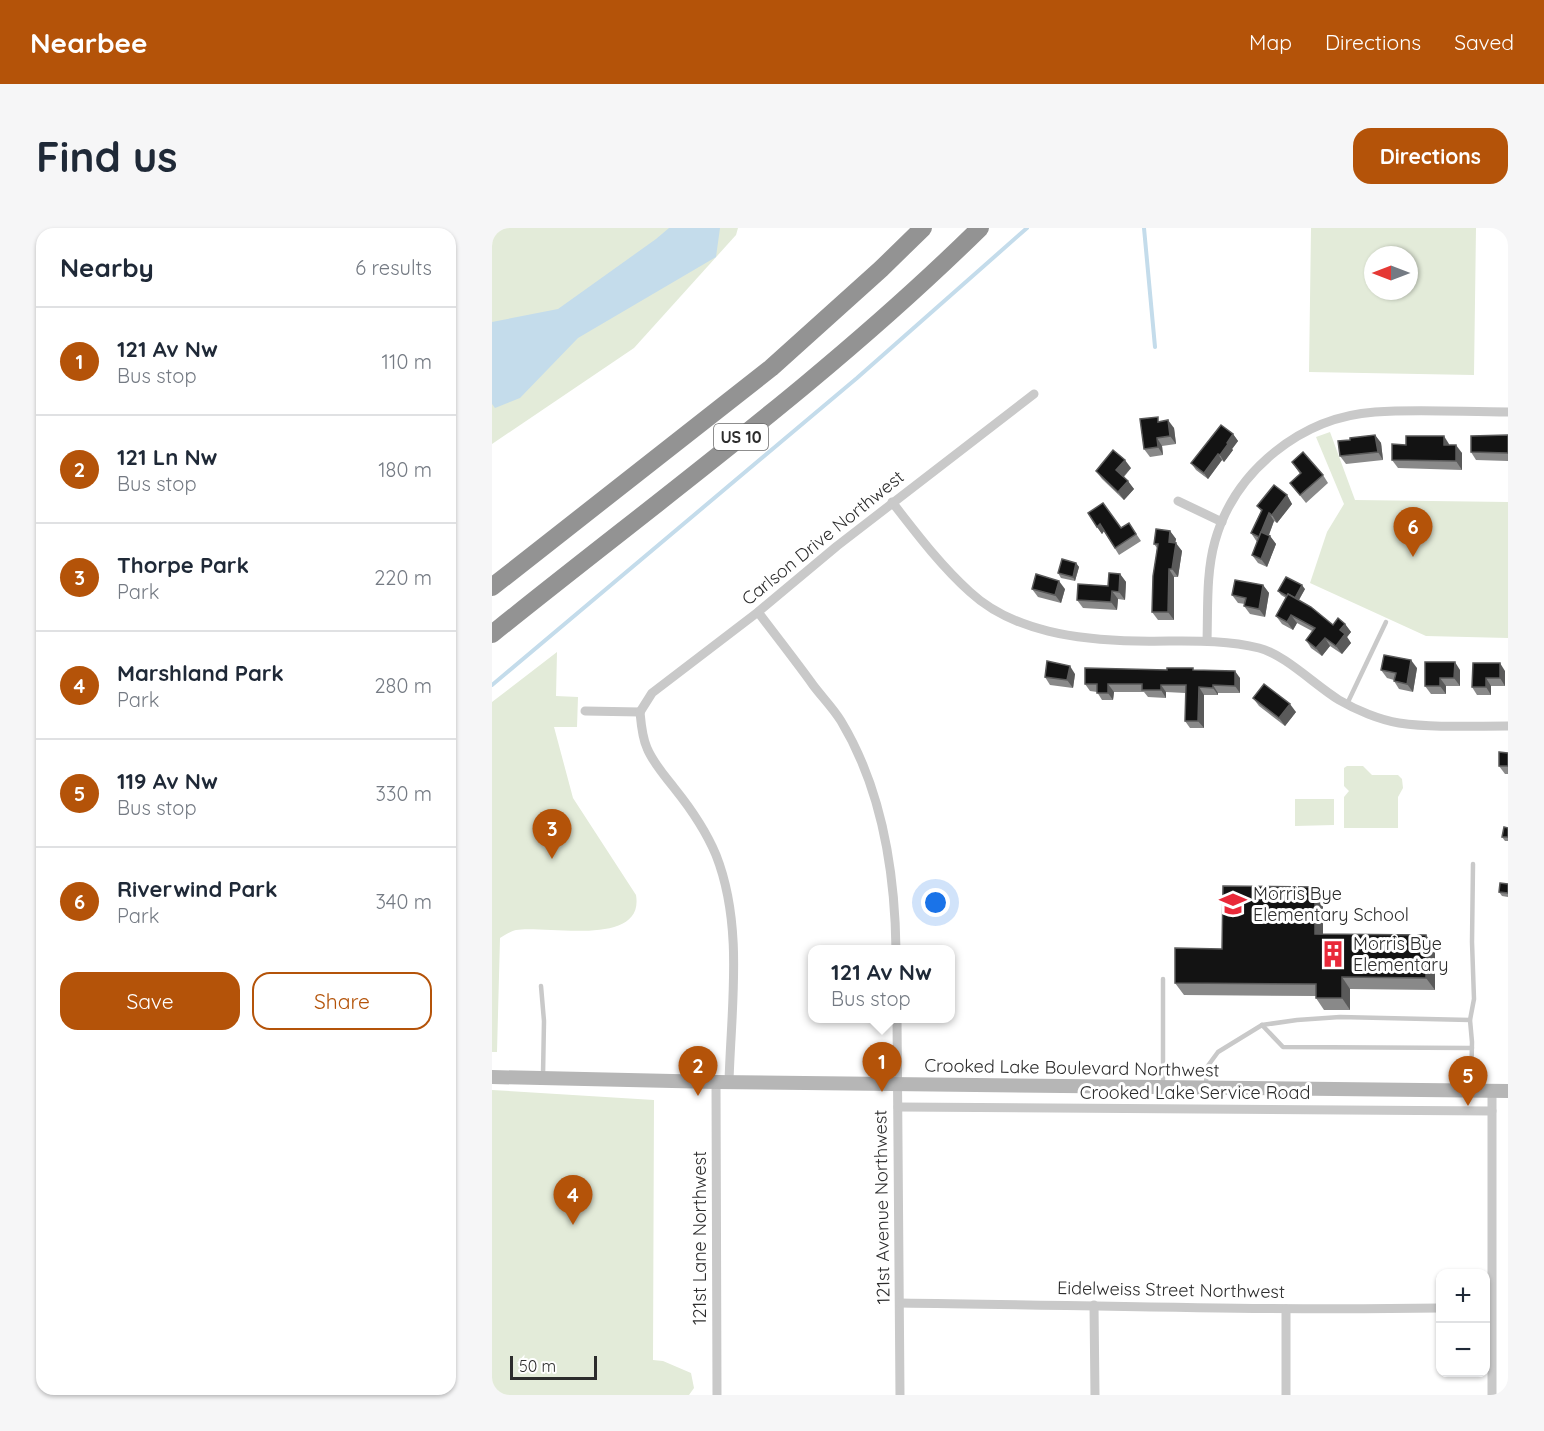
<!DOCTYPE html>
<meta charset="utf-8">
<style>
:root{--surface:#fff;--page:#f6f6f7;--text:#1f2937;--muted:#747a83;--line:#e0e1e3;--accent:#b45309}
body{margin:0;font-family:Quicksand,sans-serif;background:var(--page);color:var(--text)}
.controls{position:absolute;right:18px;bottom:18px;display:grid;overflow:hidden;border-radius:12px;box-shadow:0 2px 4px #0004}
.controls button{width:54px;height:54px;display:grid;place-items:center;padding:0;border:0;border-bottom:2px solid var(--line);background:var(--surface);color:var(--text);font:30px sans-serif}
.compass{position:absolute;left:872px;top:18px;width:54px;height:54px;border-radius:50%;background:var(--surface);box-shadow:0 2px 4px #0004;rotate:270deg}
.scale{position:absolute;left:18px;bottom:15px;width:87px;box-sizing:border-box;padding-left:6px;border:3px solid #2c2c2c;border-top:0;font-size:16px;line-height:21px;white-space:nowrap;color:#2c2c2c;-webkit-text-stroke:4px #fff;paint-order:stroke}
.you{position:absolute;left:444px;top:675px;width:21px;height:21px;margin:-15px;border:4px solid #fff;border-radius:50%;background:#1a73e8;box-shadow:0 0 0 9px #1a73e833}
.badge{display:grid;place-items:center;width:39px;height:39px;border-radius:50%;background:var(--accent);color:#fff;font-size:20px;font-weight:700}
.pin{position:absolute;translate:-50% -50px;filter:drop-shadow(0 2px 3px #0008)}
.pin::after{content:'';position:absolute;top:32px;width:21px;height:18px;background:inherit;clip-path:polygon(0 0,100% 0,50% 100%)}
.popup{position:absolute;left:316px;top:717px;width:147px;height:78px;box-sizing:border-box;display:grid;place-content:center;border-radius:12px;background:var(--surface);filter:drop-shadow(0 2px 4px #0005);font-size:20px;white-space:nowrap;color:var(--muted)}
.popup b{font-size:22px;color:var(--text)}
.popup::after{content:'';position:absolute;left:50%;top:100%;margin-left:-12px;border:12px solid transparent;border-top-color:var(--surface)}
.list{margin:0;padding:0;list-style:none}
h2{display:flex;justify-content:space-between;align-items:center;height:78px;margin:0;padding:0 24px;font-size:26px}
h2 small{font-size:20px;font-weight:400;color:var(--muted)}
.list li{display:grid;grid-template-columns:39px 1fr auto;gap:18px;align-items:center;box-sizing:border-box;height:108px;padding:0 24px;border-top:2px solid var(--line)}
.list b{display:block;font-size:22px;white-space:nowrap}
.list p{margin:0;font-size:20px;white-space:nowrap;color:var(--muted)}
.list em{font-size:20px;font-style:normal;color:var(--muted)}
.actions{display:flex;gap:12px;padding:18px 24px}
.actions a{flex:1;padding:14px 0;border:2px solid var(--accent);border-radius:18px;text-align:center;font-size:21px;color:var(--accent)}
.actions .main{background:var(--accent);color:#fff}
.map{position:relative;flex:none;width:1016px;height:1167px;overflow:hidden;border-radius:18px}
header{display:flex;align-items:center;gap:36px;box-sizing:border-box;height:84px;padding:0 30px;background:var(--accent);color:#fff}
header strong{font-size:28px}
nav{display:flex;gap:33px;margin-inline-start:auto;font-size:21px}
.intro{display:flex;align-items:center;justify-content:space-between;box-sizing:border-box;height:144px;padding:0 36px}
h1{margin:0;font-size:42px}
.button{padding:15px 27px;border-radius:18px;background:var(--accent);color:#fff;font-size:21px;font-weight:700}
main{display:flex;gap:36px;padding:0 36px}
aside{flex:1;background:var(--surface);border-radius:18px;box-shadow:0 2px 4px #0004}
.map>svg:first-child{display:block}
</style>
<header>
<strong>Nearbee</strong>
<nav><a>Map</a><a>Directions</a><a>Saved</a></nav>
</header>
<div class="intro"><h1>Find us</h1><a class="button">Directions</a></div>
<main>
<aside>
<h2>Nearby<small>6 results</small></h2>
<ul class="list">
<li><span class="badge">1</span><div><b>121 Av Nw</b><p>Bus stop</p></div><em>110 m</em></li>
<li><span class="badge">2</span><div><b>121 Ln Nw</b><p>Bus stop</p></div><em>180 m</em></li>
<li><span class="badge">3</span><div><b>Thorpe Park</b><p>Park</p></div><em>220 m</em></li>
<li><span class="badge">4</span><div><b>Marshland Park</b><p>Park</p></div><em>280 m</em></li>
<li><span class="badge">5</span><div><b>119 Av Nw</b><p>Bus stop</p></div><em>330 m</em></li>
<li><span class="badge">6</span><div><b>Riverwind Park</b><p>Park</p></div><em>340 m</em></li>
</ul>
<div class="actions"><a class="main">Save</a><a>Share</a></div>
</aside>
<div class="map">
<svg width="1016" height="1167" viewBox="0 0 1016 1167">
<rect width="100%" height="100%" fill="#fff"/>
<g fill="#e3ebd9" fill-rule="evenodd">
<polygon points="0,0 246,0 244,7 142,120 0,216"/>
<path d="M819,0H984L982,147L817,144ZM881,27H917V63H881Z"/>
<polygon points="838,204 863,272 1016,274 1016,410 934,408 818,355 835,304 852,276 824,209"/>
<path d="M65,424L64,468L86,469L85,499H62L81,570L144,667C153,720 53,697 24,702C19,703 13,707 8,710L5,824H0V474Z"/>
<polygon points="855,538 871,538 880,547 906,547 910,551 911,560 906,569 906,600 852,600 852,569 857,563 852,558 852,540"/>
<polygon points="803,571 842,571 842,597 803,598"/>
<polygon points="0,862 162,872 161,1132 171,1133 199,1145 202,1160 197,1167 0,1167"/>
</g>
<polygon fill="#c4dceb" points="177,0 228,0 224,29 86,110 28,170 3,180 0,176 0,94 66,81 164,11"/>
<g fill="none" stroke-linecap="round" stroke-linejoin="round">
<g stroke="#c4dceb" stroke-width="4">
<polyline points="652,0 663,119"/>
<polyline points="0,457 365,150 535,0"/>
</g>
<g stroke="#c9c9c9" stroke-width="4.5">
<polyline points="855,476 894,394"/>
<polyline points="49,758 52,793 51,847"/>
<polyline points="770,797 791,819 980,820"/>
<polyline points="671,856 671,751"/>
<polyline points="714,857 715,839 726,824 770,797 805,792 848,789 978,792"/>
<polyline points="979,860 980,814 978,792 982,771 980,714 981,636"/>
</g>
<g stroke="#c9c9c9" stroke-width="9">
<polyline points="686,273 730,294"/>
<path d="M400,274C424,305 449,338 478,364C521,404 588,412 645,413C685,414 728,410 767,420C792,426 824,458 847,472C864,482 888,492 907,495C942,500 980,498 1016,498"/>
<path d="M266,384C284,408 303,432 321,457C330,469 341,480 349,493C390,561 403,644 404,722"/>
<path d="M715,413C716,380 714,345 723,313C743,242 810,189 883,184C927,181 972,184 1016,184"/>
<polyline points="93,483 148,484"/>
<polyline points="148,484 160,465 266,384 345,318 542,166"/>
<path d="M148,484C149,495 150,509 155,520C161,535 173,548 183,561C199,581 214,603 224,627C252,698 239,780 237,854"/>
<polyline points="405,790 408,1167"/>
<polyline points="224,854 225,1167"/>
<polyline points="1000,863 1000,1167"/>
<polyline points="406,879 1000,883"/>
<path d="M408,1075C588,1077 769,1083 948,1080"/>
<polyline points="602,1077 603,1167"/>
<polyline points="794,1081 794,1167"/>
</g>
<polyline stroke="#b6b6b6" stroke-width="14" points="0,849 224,854 1016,863"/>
<g stroke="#939393" stroke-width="18">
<polyline points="0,359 279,140 389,41 431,0"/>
<path d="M0,406C165,273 337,149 488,0"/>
</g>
</g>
<g fill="#898989">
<polygon points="669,193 682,200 684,216 670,218 671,227 658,229 652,221"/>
<polygon points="741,206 746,213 740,221 741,222 732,234 730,232 716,251 704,242 699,235"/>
<polygon points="883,207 889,215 891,232 854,236 848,228 858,212"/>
<polygon points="1016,207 1016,233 984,232 979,224"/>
<polygon points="957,216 957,217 970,225 970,242 906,240 900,232"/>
<polygon points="800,234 831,247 836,255 814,275 798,255 808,246"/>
<polygon points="639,240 632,249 642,261 632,272 610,251 604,243"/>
<polygon points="795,267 800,276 785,295 782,293 777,307 778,308 784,316 775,339 766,335 760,327 765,314 759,305 769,283 765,278"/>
<polygon points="596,285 629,300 637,295 649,313 627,327 612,303 610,306"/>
<polygon points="678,303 684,311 683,315 690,323 686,349 682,349 682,392 666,392 660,384 665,320 662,316"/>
<polygon points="584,335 587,339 583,353 569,350 566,345"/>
<polygon points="628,346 634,354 633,372 626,371 625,382 591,380 585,372 616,358"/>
<polygon points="771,357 777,365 773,389 758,386 752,378 753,376 746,375 740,367"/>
<polygon points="540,361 573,361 569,375 546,369"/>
<polygon points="813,361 807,372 841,397 853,396 859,404 855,409 859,415 850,426 838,418 830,428 819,420 814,412 820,403 805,395 801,402 790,396 784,388 794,370 789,367 786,363"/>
<polygon points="933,434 968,442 968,458 954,458 954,466 939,466 933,458"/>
<polygon points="981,435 1013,443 1013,458 999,458 999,467 985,467 980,459"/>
<polygon points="925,440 921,464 907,461 902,453 902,452 895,450 889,442"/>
<polygon points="675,442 702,442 748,450 748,465 726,465 726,467 712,467 712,500 698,500 693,493 693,465 674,464 674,470 656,469 652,464 622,464 621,472 610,472 605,464 598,463 593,456"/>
<polygon points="583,446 581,460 558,457 553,449"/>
<polygon points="761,470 804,484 793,498 767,478"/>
<polygon points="1016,525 1016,546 1013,546 1007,538"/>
<polygon points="1016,600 1016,613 1013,613 1010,609"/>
<polygon points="1016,656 1016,669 1010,668 1007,664"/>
<polygon points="823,659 831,671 831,706 943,719 943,762 858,761 858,782 832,782 824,770 824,768 692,767 683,755 730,721"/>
</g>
<g fill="#5a5a5a">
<polygon points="676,192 682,200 684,216 678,208"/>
<polygon points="741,206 746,213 740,221 741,222 732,234 728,227"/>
<polygon points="883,207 889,215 891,232 886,224"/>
<polygon points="952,208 957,216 957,225 952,217"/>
<polygon points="665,210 670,218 671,227 666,219"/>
<polygon points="964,217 970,225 970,242 964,233"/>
<polygon points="726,226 730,232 716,251 712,245"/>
<polygon points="633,232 639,240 630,250 624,242"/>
<polygon points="636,253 642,261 632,272 626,264"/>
<polygon points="795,267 800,276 785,295 780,287"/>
<polygon points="777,285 782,293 773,317 767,309"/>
<polygon points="608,296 612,303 610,306 605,299"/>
<polygon points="678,303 684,311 682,322 677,314"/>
<polygon points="778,308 784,316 775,339 769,331"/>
<polygon points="684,315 690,323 686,349 680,341"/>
<polygon points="584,335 587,339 583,353 581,349"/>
<polygon points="677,341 682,349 682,392 676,384"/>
<polygon points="628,346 634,354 633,372 627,364"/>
<polygon points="567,353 573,361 569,375 563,367"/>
<polygon points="771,357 777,365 773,389 767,381"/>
<polygon points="810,357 813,361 805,375 803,371"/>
<polygon points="620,363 626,371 625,382 619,374"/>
<polygon points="799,387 805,395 801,402 795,394"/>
<polygon points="853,396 859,404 855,409 859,415 850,426 844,418 848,402"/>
<polygon points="833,410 838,418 830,428 824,420"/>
<polygon points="919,432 925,440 921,464 915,456"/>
<polygon points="963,434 968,442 968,458 962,450"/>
<polygon points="1008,435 1013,443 1013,458 1008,450"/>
<polygon points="578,438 583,446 581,460 575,452"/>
<polygon points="743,443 748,450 748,465 743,458"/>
<polygon points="948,450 954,458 954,466 948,458"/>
<polygon points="994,450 999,458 999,467 994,459"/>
<polygon points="616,456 622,464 621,472 616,465"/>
<polygon points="669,457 674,464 674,470 669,462"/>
<polygon points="721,457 726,465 726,467 721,460"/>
<polygon points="707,459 712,467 712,500 706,493"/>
<polygon points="798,476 804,484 793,498 787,490"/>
<polygon points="823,659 831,671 831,718 823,706"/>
<polygon points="934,707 943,719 943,762 934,750"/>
<polygon points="850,749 858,761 858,782 850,770"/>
</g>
<g fill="#131313" stroke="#5a5a5a" stroke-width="1.5">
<polygon points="666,189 666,194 676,192 678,208 665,210 666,219 652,221 648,191"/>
<polygon points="729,197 741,206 735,215 736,216 728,227 726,226 712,245 699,235"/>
<polygon points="883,207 886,224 848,228 846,213 858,212 858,210"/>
<polygon points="1016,207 1016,225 979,224 979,208"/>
<polygon points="914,208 952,208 952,217 964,217 964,233 900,232 900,216 914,217"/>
<polygon points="621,222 633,232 624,242 636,253 626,264 604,243"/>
<polygon points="811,224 831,247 808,267 798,255 809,245 800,234"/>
<polygon points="782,257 795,267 780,287 777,285 767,309 759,305 770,282 765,278"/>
<polygon points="611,275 629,300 637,295 644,306 623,320 608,296 605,299 596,285"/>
<polygon points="664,301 678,303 677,314 684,315 680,341 677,341 676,384 660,384 661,348 666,316 662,316"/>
<polygon points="769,304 778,308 769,331 760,327"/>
<polygon points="570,331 584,335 581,349 566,345"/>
<polygon points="617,345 628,346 627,364 620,363 619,374 585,372 586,356 616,358"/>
<polygon points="544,346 567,353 563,367 540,361"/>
<polygon points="794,349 810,357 803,370 796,366 795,368 786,363"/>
<polygon points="743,352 771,357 767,381 752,378 754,370 740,367"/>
<polygon points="796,366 819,379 841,397 846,390 853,396 848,402 853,406 844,418 833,410 824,420 814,412 823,400 799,387 795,394 784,388"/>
<polygon points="892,427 919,432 915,456 902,453 904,445 889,442"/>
<polygon points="555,433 578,438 575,452 553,449"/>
<polygon points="933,434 963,434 962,450 948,450 948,458 933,458"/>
<polygon points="981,435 1008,435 1008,450 994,450 994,459 980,459"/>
<polygon points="593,440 675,442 675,440 701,440 701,442 743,443 743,458 721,457 721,460 707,459 706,493 693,493 694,457 669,457 669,462 650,462 650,456 616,456 616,465 605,465 605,456 593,456"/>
<polygon points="772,456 798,476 787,490 761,470"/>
<polygon points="1007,524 1016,525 1016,538 1007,538"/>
<polygon points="1012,599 1016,600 1016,609 1010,609"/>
<polygon points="1008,655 1016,656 1016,665 1007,664"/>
<polygon points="731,658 823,659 823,706 934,707 934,750 850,749 850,770 824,770 824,756 683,755 683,720 730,721"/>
</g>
<defs>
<symbol id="school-bare" viewBox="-9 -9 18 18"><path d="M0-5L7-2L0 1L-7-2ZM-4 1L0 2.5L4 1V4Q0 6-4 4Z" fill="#e92939" stroke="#fff" stroke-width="2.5" paint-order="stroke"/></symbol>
<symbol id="building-bare" viewBox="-9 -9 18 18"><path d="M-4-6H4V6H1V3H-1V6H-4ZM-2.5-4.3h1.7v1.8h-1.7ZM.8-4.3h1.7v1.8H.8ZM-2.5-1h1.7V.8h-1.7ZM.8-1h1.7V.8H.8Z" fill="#e92939" stroke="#fff" stroke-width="2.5" paint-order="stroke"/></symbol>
</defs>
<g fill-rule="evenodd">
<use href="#school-bare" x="722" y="657" width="38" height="38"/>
<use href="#building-bare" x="822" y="707" width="38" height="38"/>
</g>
<g text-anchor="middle" stroke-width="6" stroke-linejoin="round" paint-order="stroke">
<rect fill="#fff" stroke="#6b6b6b" stroke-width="1.5" x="222" y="196" width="54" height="26" rx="4.5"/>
<g font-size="16" font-weight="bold" fill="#2c2c2c">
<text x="249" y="215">US 10</text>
</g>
<g font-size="18" fill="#2c2c2c" stroke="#fff">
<text transform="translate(331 310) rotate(-39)" y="6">Carlson Drive Northwest</text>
<text transform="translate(580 840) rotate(1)" y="6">Crooked Lake Boulevard Northwest</text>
<text x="703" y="871">Crooked Lake Service Road</text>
<text transform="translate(390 979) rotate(-91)" y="6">121st Avenue Northwest</text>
<text transform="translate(208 1010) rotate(-90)" y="6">121st Lane Northwest</text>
<text transform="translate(679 1062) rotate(1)" y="6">Eidelweiss Street Northwest</text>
</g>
<g font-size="18" fill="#2c2c2c" stroke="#fff" text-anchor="start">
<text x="761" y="672">Morris Bye<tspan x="761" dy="21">Elementary School</tspan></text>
<text x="861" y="722">Morris Bye<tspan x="861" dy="21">Elementary</tspan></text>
</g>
</g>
</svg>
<div class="controls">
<button>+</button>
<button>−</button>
</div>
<svg class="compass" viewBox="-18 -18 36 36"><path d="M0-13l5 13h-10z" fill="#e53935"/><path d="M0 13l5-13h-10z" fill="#747a83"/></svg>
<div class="scale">50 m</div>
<div class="you"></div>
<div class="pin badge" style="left:390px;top:864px">1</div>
<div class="popup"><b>121 Av Nw</b>Bus stop</div>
<div class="pin badge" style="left:206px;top:868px">2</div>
<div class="pin badge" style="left:60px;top:631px">3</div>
<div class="pin badge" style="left:81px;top:997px">4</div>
<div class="pin badge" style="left:976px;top:878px">5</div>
<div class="pin badge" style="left:921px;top:329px">6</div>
</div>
</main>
